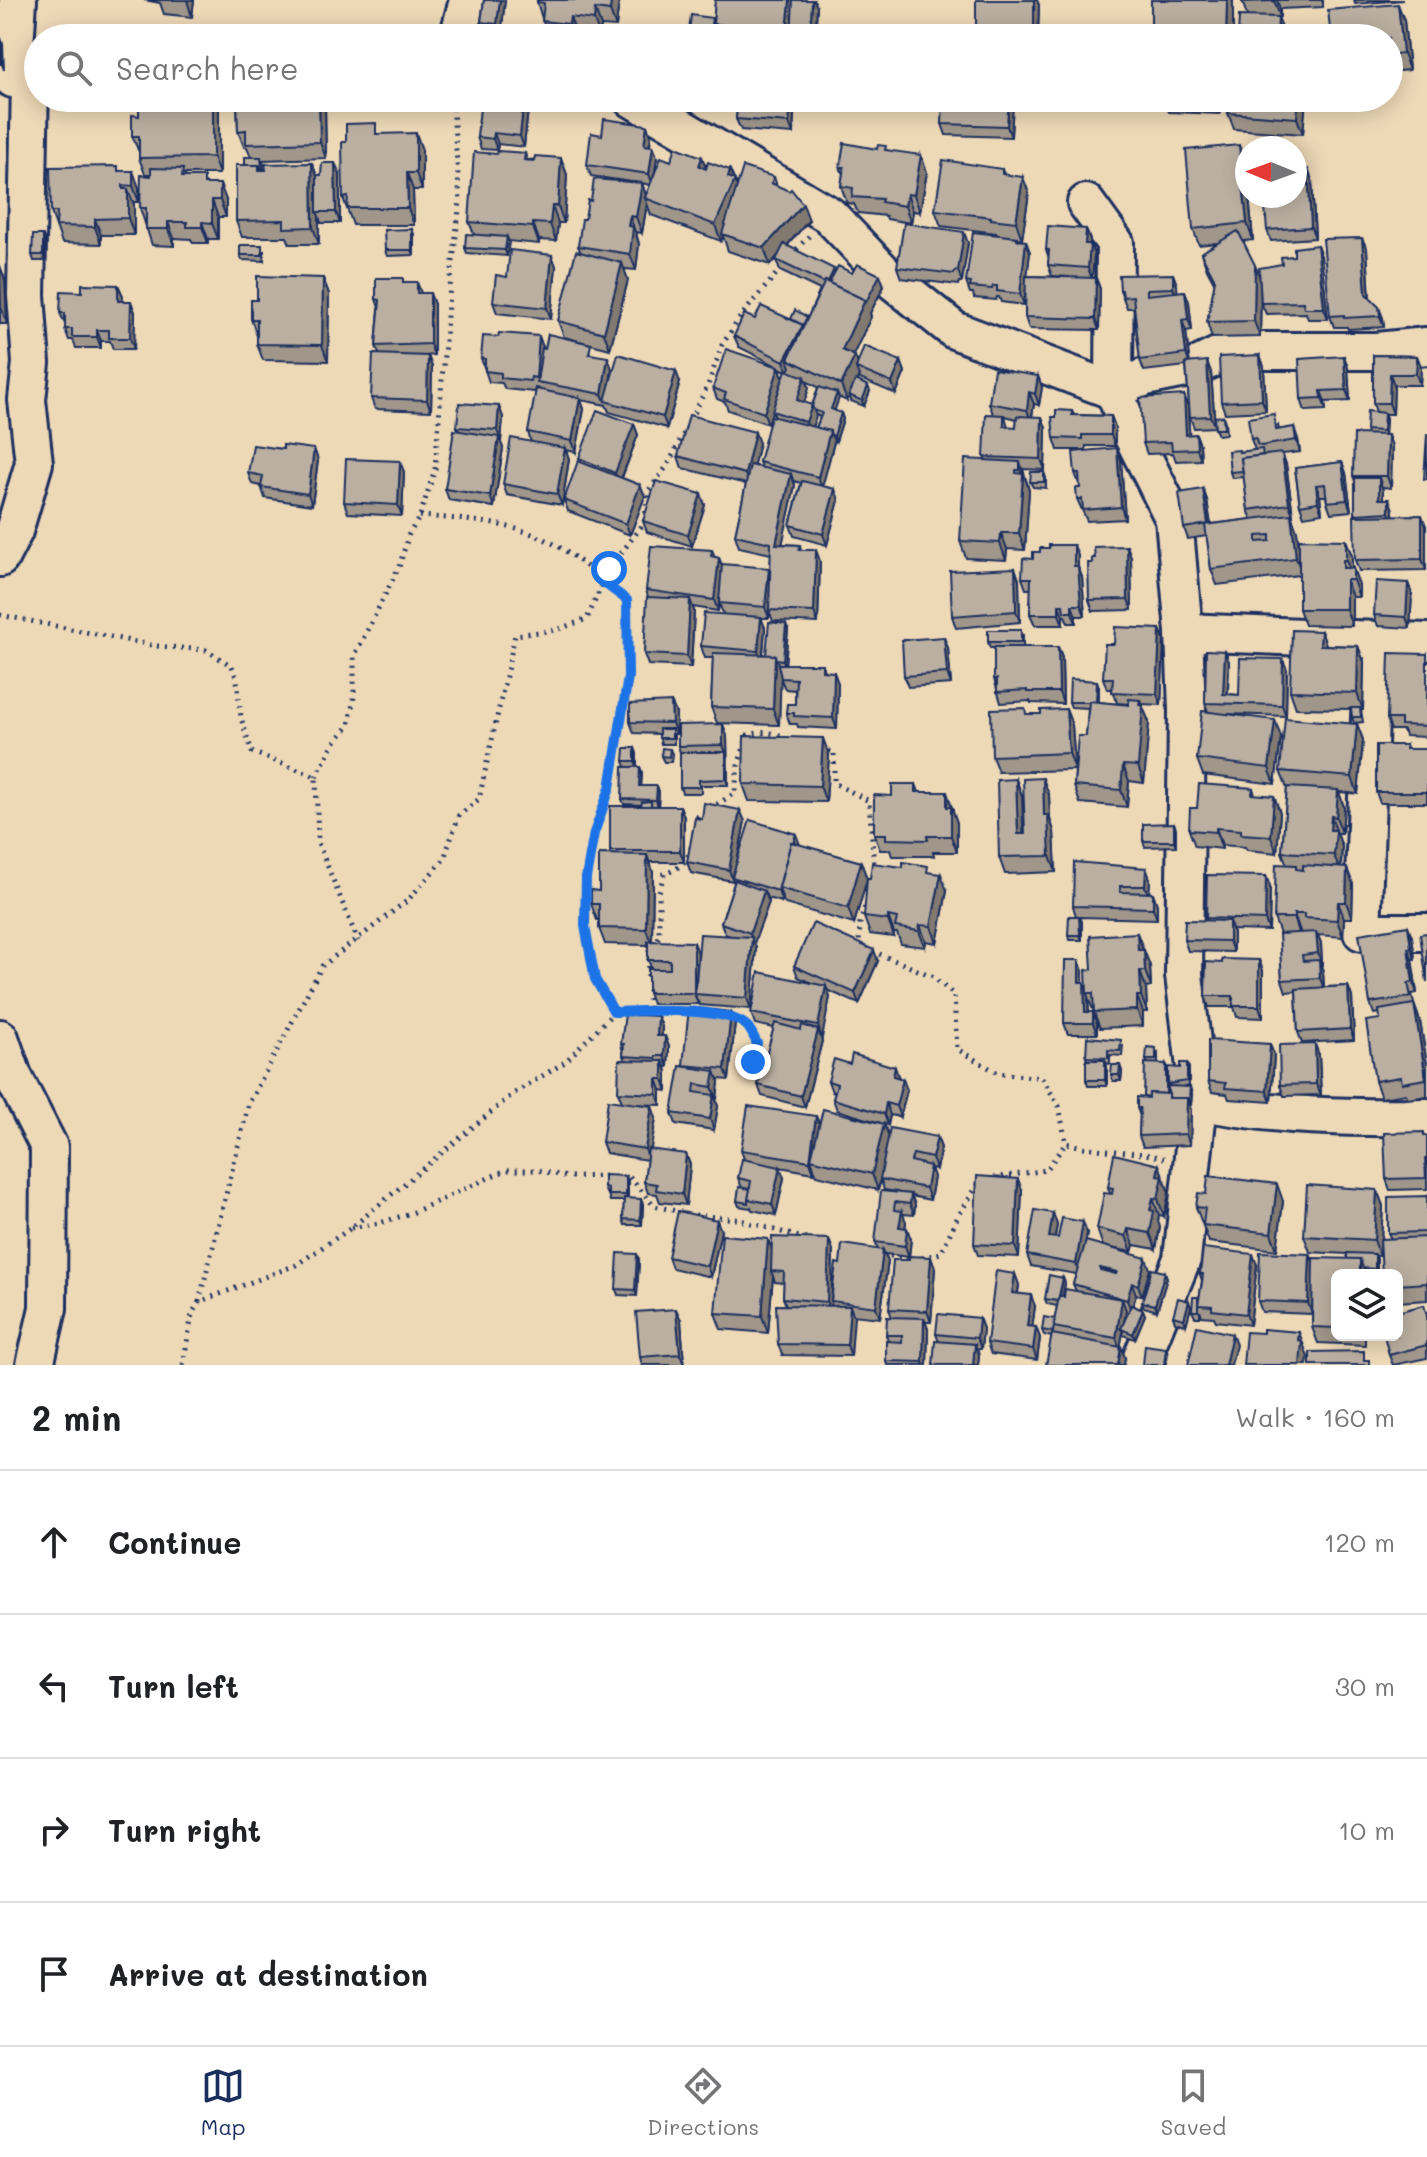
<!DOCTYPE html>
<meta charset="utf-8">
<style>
:root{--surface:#fff;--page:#f6f6f6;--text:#202124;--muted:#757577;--line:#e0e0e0;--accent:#1b2f5e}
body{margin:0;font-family:Mali,sans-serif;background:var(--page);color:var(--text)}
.controls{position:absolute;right:24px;bottom:24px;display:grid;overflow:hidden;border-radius:12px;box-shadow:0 4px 20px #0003}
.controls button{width:72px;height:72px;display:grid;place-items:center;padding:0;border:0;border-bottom:2px solid var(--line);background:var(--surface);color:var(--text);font:40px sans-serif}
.compass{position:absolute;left:1235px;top:136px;width:72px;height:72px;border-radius:50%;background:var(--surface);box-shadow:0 4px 20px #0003;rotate:271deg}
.stop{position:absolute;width:24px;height:24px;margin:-18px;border:6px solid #1a73e8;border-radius:50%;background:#fff}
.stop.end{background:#1a73e8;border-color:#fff;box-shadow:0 2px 8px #0008}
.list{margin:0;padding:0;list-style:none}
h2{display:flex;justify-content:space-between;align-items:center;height:104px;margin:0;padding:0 32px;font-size:34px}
h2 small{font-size:26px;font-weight:400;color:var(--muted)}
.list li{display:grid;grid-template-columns:52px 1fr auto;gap:24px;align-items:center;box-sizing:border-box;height:144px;padding:0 32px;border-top:2px solid var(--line)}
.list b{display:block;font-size:30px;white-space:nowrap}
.list em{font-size:26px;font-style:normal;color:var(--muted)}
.icon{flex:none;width:44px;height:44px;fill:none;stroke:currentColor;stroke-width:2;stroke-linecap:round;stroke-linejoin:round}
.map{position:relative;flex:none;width:1427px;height:1365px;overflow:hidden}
.search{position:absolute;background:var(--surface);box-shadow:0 4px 20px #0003;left:24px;right:24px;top:24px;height:88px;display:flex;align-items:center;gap:20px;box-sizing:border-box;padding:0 28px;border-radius:44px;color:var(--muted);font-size:30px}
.sheet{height:680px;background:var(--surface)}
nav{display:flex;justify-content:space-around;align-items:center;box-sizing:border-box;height:112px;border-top:2px solid var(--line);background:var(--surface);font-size:22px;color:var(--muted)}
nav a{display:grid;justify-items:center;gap:4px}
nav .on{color:var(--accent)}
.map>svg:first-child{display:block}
</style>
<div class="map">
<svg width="1427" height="1365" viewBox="0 0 1427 1365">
<rect width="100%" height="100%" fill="#eed9b7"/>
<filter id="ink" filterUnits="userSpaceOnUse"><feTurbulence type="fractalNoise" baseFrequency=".0125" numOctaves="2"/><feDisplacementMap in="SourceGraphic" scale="16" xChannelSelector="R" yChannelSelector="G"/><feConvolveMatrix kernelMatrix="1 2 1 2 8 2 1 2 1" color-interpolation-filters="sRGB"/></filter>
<g filter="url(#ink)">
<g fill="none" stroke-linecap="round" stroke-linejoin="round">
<defs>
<g id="minor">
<polyline points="458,38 468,0"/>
<polyline points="13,79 18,0"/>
<polyline points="631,98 829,215 889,278 954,330 1114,391 1145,377 1195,367 1228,351 1377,351 1427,346"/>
<polyline points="1086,203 1115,243 1114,391 1130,431 1174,519 1184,632 1187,710 1184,975 1199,1101 1182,1259 1139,1365"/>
<polyline points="0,558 14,531 34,463 27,400 31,363 26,295 30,80"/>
<polyline points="1184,632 1427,642"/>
<polyline points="1392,641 1371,691 1362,932 1427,932"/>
<polyline points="0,1038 13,1076 49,1147 48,1308 35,1365"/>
<path d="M1199,1101C1278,1117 1347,1118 1427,1117"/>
</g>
</defs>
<use href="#minor" stroke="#1b2f5e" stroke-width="42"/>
<g stroke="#1b2f5e" stroke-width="5" stroke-dasharray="2 6" stroke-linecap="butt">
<polyline points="791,255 809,236"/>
<polyline points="691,420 708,385 722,345 741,316 783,266"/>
<path d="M420,516C459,519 507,522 542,538C574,552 600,579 627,600L628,677L610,788L594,833L586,878L585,926L595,979L614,1012"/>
<polyline points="0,615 156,646 206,650 232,666 237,680 241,718 252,752 316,777 318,843 358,941"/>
<polyline points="821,751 834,751 834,783 869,801 874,866"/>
<polyline points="316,777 333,744 349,726 354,697 354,657 399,567 409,534 420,516 435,469 448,304 460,201 452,98"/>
<polyline points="863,946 859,944 860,923 866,903"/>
<path d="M872,951L932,976L954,995L957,1049L998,1073L1042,1078L1059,1106L1066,1143C1098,1152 1132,1150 1164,1158"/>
<path d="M648,976L649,951L659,937V892L664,874C695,864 690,844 698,816L735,793L738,765L748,735C763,731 778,731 791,742"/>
<polyline points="649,990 649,1010"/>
<polyline points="729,1018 747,1025 757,1043 753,1062"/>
<polyline points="622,1177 630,1177 654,1206 681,1212"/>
<polyline points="994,1178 1046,1170 1066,1143"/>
<polyline points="695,1215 737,1219 806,1239"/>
<polyline points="351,1228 380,1223 414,1212 506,1170 538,1170 567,1177 608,1176"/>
<polyline points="882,1255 912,1259"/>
<polyline points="922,1258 941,1253 956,1220 980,1181"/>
<polyline points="199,1302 249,1103 322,966 408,900 444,859 459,815 479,799 515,635 556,630 587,619 609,569 644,523 649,490 668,465 686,429"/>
<polyline points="183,1365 192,1314 199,1302 296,1265 351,1228 513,1094 565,1062 614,1012 668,1010 696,1013"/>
</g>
<use href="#minor" stroke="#eed9b7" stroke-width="36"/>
</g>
<g fill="#a0968a" stroke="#1b2f5e" stroke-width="2" fill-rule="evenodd">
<polygon points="144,0 194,0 192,17 164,14 160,3"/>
<polygon points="484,0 505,0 501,35 485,34 481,22"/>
<polygon points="619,0 616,27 601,26 600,36 576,34 576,38 548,38 537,2"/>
<polygon points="715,0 814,0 817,7 815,38 718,38 716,31 715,38 688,38 712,18 714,22"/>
<polygon points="1242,0 1323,0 1323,7 1280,9 1280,17 1278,18 1282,28 1282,38 1238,38 1247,16"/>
<polygon points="1354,0 1403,0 1355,4"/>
<polygon points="1039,5 1038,38 978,38 976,31"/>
<polygon points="1404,20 1409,70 1389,72 1389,38"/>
<polygon points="139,98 216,98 219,106 219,174 184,174 186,177 207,184 226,200 226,217 218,217 218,239 208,239 208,243 193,243 191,239 174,238 174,246 152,245 140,208 151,174 145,174 139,158 139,152 132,136 139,116"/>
<polygon points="237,98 323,98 325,103 326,158 263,160 264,170 312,163 317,176 340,174 340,223 321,223 319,216 319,244 290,244 287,237 242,237 236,221 245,165 251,157 247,147 244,147 238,131"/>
<polygon points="415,98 438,98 438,101 417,101"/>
<polygon points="524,98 528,109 524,147 498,144 497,150 481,149 477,137"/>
<polygon points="553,98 580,98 580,108 555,106"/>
<polygon points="738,98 795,98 793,134 741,130 736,119"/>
<polygon points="1220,98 1220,114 1169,112 1165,101"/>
<polygon points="1306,98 1303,134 1234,129 1228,113"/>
<polygon points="1013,102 1011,137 946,135 942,124"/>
<polygon points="379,134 422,150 422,190 413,190 414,225 353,225 349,214 343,198 346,142"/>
<path d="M602,135L651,136L650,146L657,157L654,175L671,161L702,157L706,167L733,179L737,186L774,177L777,186L809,220L787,246L835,272L880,275L884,286L870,313L871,317L853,355L857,364L901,361L905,372L896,394L860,379L859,377L857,381L870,391L864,406L851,401L850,396L847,401L838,397L834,411L841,413L843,419L836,441L833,440L834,442L822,486L839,500L827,545L794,536L790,525L801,483L794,481L795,485L782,544L800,545L801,550L820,561L818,623L773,621L770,613L769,618H761L765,628L763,655H766L788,629L785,664H822L825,671L838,683L837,729L798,727L797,724H790L786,713L795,704V690L785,689L780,677L779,725L717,723L711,707L713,658H705L701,646L723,614L719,603L718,611L693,607L694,611L691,667L648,665L644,654L648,597L646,590L712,550L715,557L719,558L722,565L770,572L771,554L739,547L735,535L746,484L682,468L678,456L759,443L753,466L761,467L759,462L775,417L772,411L768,424L728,410L725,402L717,399L713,388L777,366L739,347L734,336L755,319H791L808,317L820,290L780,271L776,260L778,255L770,265L728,251L723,236L721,241L651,215L647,203L642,233L636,232L639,244L636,270L624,269L628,280L610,349L564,337L558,321L581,253L578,246L585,219L591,201L638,183L591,176L587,165ZM642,183L650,185L646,196ZM780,368L786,371L783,378ZM806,381L818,387L812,406L804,402L809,388ZM816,415L820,417L816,428L812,426Z"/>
<polygon points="887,150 927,172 920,212 913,211 911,223 887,219 886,216 858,213 854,204 847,203 841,186 843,174 840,167"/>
<polygon points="525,153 527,160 561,158 567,175 564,223 558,223 556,241 539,240 539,244 508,241 507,256 467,253 465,248 474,234 469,222 497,154"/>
<polygon points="1245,161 1247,196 1249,196 1253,240 1243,241 1259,278 1282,264 1294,256 1317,245 1321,256 1328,319 1308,319 1306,313 1266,314 1261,303 1261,292 1260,337 1212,338 1207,322 1215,284 1207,269 1201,253 1217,243 1199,245 1193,229"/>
<polygon points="1002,169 1004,174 1029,193 1022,239 1018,238 1030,252 1027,276 1070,277 1052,276 1048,265 1049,258 1046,250 1086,229 1094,255 1092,278 1096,278 1100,289 1099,330 1029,329 1025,317 1025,294 1024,305 1001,302 999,297 997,297 996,300 974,298 973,293 970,293 966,282 997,235 996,233 941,226 935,210"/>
<polygon points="120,171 139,188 139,202 133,202 134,205 134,235 101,235 101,244 62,243 51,212"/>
<polygon points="1312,180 1315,238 1271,241 1267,230"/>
<polygon points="412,229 414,235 414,255 387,256 385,250"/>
<polygon points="45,241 45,261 34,261 32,255"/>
<polygon points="968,243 962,282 959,282 958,285 901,278 897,267"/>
<polygon points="1367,249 1370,297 1383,318 1384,327 1348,329 1347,327 1334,327 1330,316"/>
<polygon points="264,251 264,261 242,260 240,255"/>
<polygon points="0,266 5,280 7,324 0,324"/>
<polygon points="556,266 551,319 497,313 493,302 507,277"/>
<polygon points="1173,274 1177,285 1177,292 1185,291 1189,302 1192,330 1186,331 1189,362 1211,372 1215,427 1194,428 1190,417 1186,366 1144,371 1140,360 1134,308 1127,308 1120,290"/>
<polygon points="323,278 329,294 328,361 263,360 257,344 257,336 251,319 257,300"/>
<polygon points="404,282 417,282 421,293 434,304 434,355 425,356 428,356 432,367 431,411 375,409 371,398 379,354 376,346 379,308 376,299"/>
<polygon points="118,285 123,296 122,301 135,312 134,349 113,349 110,341 101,341 101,348 76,348 73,340 69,340 65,329 65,324 60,313 82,292"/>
<polygon points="543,347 543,348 595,355 612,369 610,383 680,382 667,428 609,412 606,405 581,400 584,409 576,452 566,450 569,459 562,505 507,495 503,484 531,442 528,432 540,390 539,389 535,388 534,392 505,389 502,383 489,382 481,358"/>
<polygon points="1260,355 1264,367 1266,411 1225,413 1221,402"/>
<polygon points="1373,355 1417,356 1421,367 1420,385 1394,385 1393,414 1384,414 1386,418 1385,435 1392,446 1391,488 1382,487 1383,499 1389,499 1393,510 1393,515 1426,526 1426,570 1359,571 1355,560 1355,481 1353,476 1367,435 1366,430 1376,412 1373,403"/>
<polygon points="1344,356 1348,368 1350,401 1325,402 1326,410 1305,411 1301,399"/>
<path d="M1038,376L1042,387L1039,405L1034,404L1032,417H1042L1046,428L1045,470L1023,469L1029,490L1025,550L1007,549L1006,560L966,558L960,541L986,460L984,457L993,414L989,403ZM1005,416L1017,419L1016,427H1008Z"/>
<polygon points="1184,395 1188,406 1189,435 1196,434 1200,445 1201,460 1176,461 1173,453 1147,454 1143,443"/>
<polygon points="1072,411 1074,415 1111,416 1115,427 1115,446 1086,446 1086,450 1058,450 1054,438 1056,417"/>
<polygon points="1223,416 1225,422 1226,434 1218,435 1215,429"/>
<polygon points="503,417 501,441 500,441 503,448 494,507 449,500 445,489 459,431 457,427"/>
<polygon points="634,424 638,435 622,478 640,485 645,496 630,535 568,511 564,500 580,462 579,458"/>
<polygon points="1278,425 1279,430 1298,439 1300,452 1282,454 1286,464 1293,515 1291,515 1297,531 1299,551 1346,540 1352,556 1352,568 1359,585 1359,597 1352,597 1352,626 1305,625 1299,609 1299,575 1217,585 1211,569 1207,536 1188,539 1184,528 1203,489 1207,500 1211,524 1252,519 1248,510 1244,477 1232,478 1230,472 1240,452 1255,450 1251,439"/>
<polygon points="1117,448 1121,460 1125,519 1087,521 1077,499 1080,488 1080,484 1079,484 1075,473"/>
<polygon points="283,449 314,449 318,460 312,505 265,498 261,486 252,484 248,473"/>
<polygon points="1342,462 1346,473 1351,511 1331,513 1327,502 1326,496 1320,496 1322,513 1304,516 1300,505 1295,468"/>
<polygon points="404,472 402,516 348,513 344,502"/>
<polygon points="1044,472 1046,478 1046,488 1033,487 1030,482"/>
<polygon points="701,494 705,505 692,546 647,532 643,521"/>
<polygon points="1127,546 1131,557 1132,610 1093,611 1089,600 1092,563 1095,558"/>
<polygon points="1078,556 1078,567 1082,577 1085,616 1076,616 1076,623 1068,623 1065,616 1063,616 1063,625 1035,625 1030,614 1031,589 1026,589 1022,578"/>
<polygon points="1015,568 1019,580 1020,622 956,628 952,616"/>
<polygon points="1408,583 1412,594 1410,628 1378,626 1374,615"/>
<polygon points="1160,629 1164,640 1161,705 1141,704 1149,722 1144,783 1129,781 1127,807 1080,803 1074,786 1075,770 998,772 992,756 1028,714 1072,725 1075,767 1086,736 1088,708 1071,707 1069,702 1099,687 1099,702 1129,705 1129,704 1117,703 1113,689 1107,689 1103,678 1114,644"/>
<polygon points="1321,631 1326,645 1358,646 1364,662 1363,710 1361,710 1363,722 1354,723 1352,717 1351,709 1296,708 1290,691"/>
<polygon points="1023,635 1023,647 1058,647 1062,658 1063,704 1031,703 1030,701 1001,703 994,679 994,648 990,648 988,642"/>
<polygon points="948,648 951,684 908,687 904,676"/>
<polygon points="1225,651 1229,662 1228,694 1239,695 1287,670 1286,716 1227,714 1281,737 1275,784 1203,775 1197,759 1208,712 1205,703"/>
<polygon points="1427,654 1427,737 1405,736 1403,730 1391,730 1387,719"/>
<polygon points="671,702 676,713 676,734 674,734 674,744 661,744 659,734 634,733 630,722"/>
<polygon points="1357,724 1363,740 1358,794 1339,792 1344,807 1342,833 1337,833 1342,847 1341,867 1353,884 1352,918 1344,918 1343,937 1318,935 1321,943 1322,965 1320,965 1323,971 1324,987 1348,986 1352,997 1354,1040 1302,1043 1298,1032 1296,991 1286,992 1282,980 1280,934 1274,918 1287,865 1282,852 1287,788 1280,771"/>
<polygon points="727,736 728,785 701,785 701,793 682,793 680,787 680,752 678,746"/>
<polygon points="1406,745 1407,749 1427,749 1427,803 1380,803 1376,792"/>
<polygon points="635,748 637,754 637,767 640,767 642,773 641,786 657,786 659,792 658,806 653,806 680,806 684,817 684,862 650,862 653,872 652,941 698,953 730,936 725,934 721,923 734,883 733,880 733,881 691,873 687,862 702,819 745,821 737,862 800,845 861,862 867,879 854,924 785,904 783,900 782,902 767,898 769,902 754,943 756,948 751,1009 699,1005 698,1001 698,1004 652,1004 648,993 652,969 648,960 648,945 605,944 599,928 599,920 597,920 591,904 599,891 611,855 610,851 641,806 641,805 624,804 622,799 626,767 624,761"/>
<polygon points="670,749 672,754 671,762 664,762 661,756"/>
<polygon points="829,755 826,802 749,801 743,784"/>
<polygon points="1016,779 1022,796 1023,834 1025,834 1049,795 1050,819 1054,831 1056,872 1005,874 999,857"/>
<polygon points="916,784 919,792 953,808 953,813 957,823 957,852 933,852 934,856 892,856 890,850 880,850 874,834 892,796"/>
<polygon points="1253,788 1255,795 1274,796 1280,813 1277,853 1247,850 1245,847 1222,845 1222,849 1195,846 1189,830 1197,808"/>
<polygon points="1174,823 1176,829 1176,846 1145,847 1143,841"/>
<polygon points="1146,868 1150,879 1149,893 1153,893 1157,905 1157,919 1080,917 1082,922 1082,940 1070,940 1068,935 1076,916 1073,906"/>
<polygon points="931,873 947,891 937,943 926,941 925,947 901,944 897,933 894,933 894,937 870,934 864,917"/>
<polygon points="1266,876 1270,887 1269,931 1232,930 1233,952 1188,951 1184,940 1207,921 1206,918"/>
<polygon points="1408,926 1412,937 1415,959 1412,959 1417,993 1412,994 1414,1004 1420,1021 1427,1064 1427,1096 1408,1099 1406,1094 1381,1098 1375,1081 1380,1019 1380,1013 1374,1014 1370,1003"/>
<polygon points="1137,933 1150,966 1151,987 1146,988 1147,1012 1143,1012 1143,1026 1100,1028 1088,997 1089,1012 1097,1024 1097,1034 1068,1034 1064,1023 1083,971 1083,982 1087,989 1092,969"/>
<polygon points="1259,960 1263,971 1263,1018 1237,1017 1234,1007 1209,1007 1205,996"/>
<polygon points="878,961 859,1004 827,990 830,997 821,1037 822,1041 805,1107 762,1096 758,1085 774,1028 755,1024 751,1013 810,982 798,977 794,966"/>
<polygon points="658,1016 662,1027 662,1036 665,1036 669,1047 668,1067 666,1067 667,1072 667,1091 661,1090 661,1105 632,1104 656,1118 650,1150 686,1154 690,1165 686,1205 660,1202 657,1194 648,1193 644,1182 647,1160 606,1153 602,1142 622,1102 618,1092 625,1060 621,1044"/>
<polygon points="735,1023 729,1080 718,1079 719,1082 717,1098 715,1098 718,1106 714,1130 676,1124 672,1113 683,1065"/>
<polygon points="1123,1045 1122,1056 1110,1055 1110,1064 1106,1063 1107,1086 1088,1086 1086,1080 1087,1060 1086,1057"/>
<polygon points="1158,1053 1158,1064 1166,1064 1168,1069 1189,1068 1189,1087 1192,1093 1191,1105 1189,1105 1191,1110 1190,1145 1143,1147 1139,1136 1140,1116 1137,1108 1144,1097 1148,1064 1146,1060"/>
<polygon points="1274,1055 1271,1102 1229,1099 1227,1094 1212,1092 1208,1081"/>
<polygon points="1319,1055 1321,1095 1284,1096 1280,1085"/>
<polygon points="1122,1071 1121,1081 1113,1081 1111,1075"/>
<polygon points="899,1078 907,1090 900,1117 890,1115 888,1125 884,1124 889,1136 937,1137 941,1148 936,1169 931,1168 934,1177 930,1200 911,1196 915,1205 914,1215 902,1214 906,1222 905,1228 911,1239 909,1256 935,1268 931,1322 925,1322 928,1329 927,1365 887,1365 886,1361 888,1341 886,1335 892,1317 889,1309 909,1260 909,1257 885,1254 888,1261 880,1318 853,1315 851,1356 782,1355 778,1344 786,1305 783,1298 784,1283 775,1282 773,1276 768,1333 721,1329 715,1313 771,1247 833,1250 832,1297 840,1264 878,1249 875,1242 897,1192 884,1190 881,1180 878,1190 817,1175 814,1169 814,1173 780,1167 784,1178 776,1215 752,1210 751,1207 750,1208 739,1206 737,1201 742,1188 738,1178 744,1159 741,1150 816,1116 819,1124 881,1123 837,1110 833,1099 835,1093 832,1092 828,1081"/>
<polygon points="1426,1136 1427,1136 1427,1189 1390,1190 1386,1179"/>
<polygon points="1159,1165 1169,1193 1164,1216 1159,1215 1158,1221 1160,1227 1156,1249 1134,1245 1132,1252 1106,1247 1150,1269 1142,1296 1136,1294 1133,1306 1143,1310 1145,1315 1135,1339 1123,1335 1123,1332 1120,1347 1121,1347 1125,1358 1044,1335 1042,1330 1055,1319 1057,1306 1047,1304 1045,1299 1063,1278 1065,1283 1063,1297 1076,1291 1073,1284 1076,1274 1031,1266 1027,1255 1053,1213 1057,1225 1055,1237 1058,1238 1087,1233 1085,1245 1103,1246 1097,1229 1110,1194 1108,1187"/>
<polygon points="626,1176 628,1181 628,1198 643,1204 642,1225 625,1225 623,1219 624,1201 610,1201 608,1193 606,1193 604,1187"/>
<polygon points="1022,1190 1019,1257 978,1255 974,1244"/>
<polygon points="1377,1190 1383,1206 1381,1239 1391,1239 1388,1233 1427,1196 1427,1300 1397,1302 1397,1275 1380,1249 1380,1256 1376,1256 1377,1260 1377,1274 1337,1275 1337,1335 1365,1335 1365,1345 1318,1343 1312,1327 1312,1314 1262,1312 1258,1301 1310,1254 1313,1262 1347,1259 1347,1254 1310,1252 1304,1236"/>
<polygon points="1283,1201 1277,1250 1209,1242 1196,1207"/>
<polygon points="721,1231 711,1277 672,1268 668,1257"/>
<polygon points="639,1260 637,1296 618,1295 616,1289"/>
<polygon points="1257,1265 1250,1325 1216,1321 1214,1317 1202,1316 1200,1311 1200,1317 1195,1317 1192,1311 1199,1299 1202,1281 1200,1274"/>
<polygon points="1165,1272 1167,1278 1157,1311 1144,1307 1142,1302"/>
<polygon points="1015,1274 1019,1285 1018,1293 1035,1306 1032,1327 1036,1327 1040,1338 1037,1360 991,1354 987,1343"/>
<polygon points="1191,1307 1186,1325 1175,1322 1173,1316"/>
<polygon points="1427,1313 1427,1358 1393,1365 1389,1355"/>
<polygon points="979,1318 983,1329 981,1349 977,1349 979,1355 978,1365 933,1365 939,1342 936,1334"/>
<polygon points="681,1320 684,1365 642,1365 640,1357"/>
</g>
<g fill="#827a71" stroke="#1b2f5e" stroke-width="2">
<polygon points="187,0 194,0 192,17"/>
<polygon points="500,0 505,0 501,35 497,24"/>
<polygon points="611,0 619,0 616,27 610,11"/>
<polygon points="790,0 796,0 794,38 790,38 787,31"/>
<polygon points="812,0 814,0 817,7 815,38 810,38"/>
<polygon points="1034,0 1037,0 1039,5 1038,38 1035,38 1034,34"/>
<polygon points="1227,0 1233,0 1233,38 1226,38"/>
<polygon points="1274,0 1277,0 1280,9 1280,17"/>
<polygon points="1398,4 1404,20 1409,70 1403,53"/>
<polygon points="595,9 601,26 600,36 594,20"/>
<polygon points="570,17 576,34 576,38 569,24"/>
<polygon points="1278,17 1282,28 1282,38 1277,38"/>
<polygon points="712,18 716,31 715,38 709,38"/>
<polygon points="1,38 3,44 4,70 2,64"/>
<polygon points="213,98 216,98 219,106 219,174 213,157"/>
<polygon points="319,98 323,98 325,103 326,158 320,142"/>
<polygon points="524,98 528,109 524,147 520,136"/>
<polygon points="791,98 795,98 793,134 789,123"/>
<polygon points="1009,98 1012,98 1013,102 1011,137 1007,126"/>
<polygon points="1216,98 1220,98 1220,114 1216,103"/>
<polygon points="1298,98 1306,98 1303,134 1297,118"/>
<polygon points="647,125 651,136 648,156 644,145"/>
<polygon points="416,133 422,150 422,190 416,173"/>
<polygon points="494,133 498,144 497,150 493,139"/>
<polygon points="1239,145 1245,161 1247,196 1249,196 1253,240 1247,223"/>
<polygon points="653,146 657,157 653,185 649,174"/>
<polygon points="921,155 927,172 920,212 914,195"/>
<polygon points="702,157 708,173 699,166"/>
<polygon points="561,158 567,175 564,223 558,206"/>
<polygon points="312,163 318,179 317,212 319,216 319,244 313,227"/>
<polygon points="335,163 340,174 340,223 336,212"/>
<polygon points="1308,169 1312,180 1315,238 1311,227"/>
<polygon points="730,170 741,196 722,234 723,236 721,241 715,225"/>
<polygon points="133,171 139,188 139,202 133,186"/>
<polygon points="407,173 413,190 414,225 408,208"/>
<polygon points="1023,177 1029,193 1022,239 1016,222"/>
<polygon points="642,183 647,199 645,198 647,203 642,233 636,217"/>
<polygon points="220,184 226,200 226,217 220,200"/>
<polygon points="123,185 128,201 128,189 134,205 134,235 128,218"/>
<polygon points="907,194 913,211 911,223 905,206"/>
<polygon points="212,200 218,217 218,239 212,223"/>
<polygon points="803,204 809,220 770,265 764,248"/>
<polygon points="552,206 558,223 556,241 550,224"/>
<polygon points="630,216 639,244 636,270 630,254 628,226"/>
<polygon points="95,219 101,235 101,244 95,227"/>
<polygon points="168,222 174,238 174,246 168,229"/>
<polygon points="202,222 208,239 208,243 202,227"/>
<polygon points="533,223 539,240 539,244 533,227"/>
<polygon points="412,229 414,235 414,255 412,250"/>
<polygon points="1086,229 1090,240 1089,255 1085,244"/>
<polygon points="964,232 968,243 962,282 958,271"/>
<polygon points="43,235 45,241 45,261 43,255"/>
<polygon points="507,237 509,242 507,256 505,250"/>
<polygon points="1362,238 1367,249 1370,305 1366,294"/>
<polygon points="1026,241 1030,252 1024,305 1020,294"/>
<polygon points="1090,244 1094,255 1092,279 1088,268"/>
<polygon points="1317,245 1321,256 1328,319 1324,308"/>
<polygon points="552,255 556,266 551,319 547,308"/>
<polygon points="622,263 628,280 610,349 604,333"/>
<polygon points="1255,265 1261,281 1260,337 1254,321"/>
<polygon points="0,266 5,280 7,324 1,307"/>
<polygon points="1173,274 1177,285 1178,299 1173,288"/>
<polygon points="880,275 884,286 870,313 871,317 848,366 842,350 865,300"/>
<polygon points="323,278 329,294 328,361 322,345"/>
<polygon points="1096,278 1100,289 1099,330 1095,319"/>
<polygon points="118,285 123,296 122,312 118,301"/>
<polygon points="1185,291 1189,302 1192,330 1188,319"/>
<polygon points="430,293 434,304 434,355 430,344"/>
<polygon points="131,301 135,312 134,349 130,338"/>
<polygon points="1379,307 1383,318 1384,327 1380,316"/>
<polygon points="807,317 788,359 791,367 788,372 784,361"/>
<polygon points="1182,320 1186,331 1190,365 1186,354"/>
<polygon points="97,330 101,341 101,348 97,337"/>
<polygon points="539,336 543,347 541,383 538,382 536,378"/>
<polygon points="1260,355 1264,367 1266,411 1262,400"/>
<polygon points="428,356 432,367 431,411 427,400"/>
<polygon points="855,356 860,370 856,368 859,377 847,401 841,385"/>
<polygon points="1344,356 1348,368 1350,401 1346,390"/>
<polygon points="1417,356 1421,367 1420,385 1416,374"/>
<polygon points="608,357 612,369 607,401 605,401 602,394"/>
<polygon points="901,361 905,372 896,394 892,383"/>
<polygon points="1207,361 1211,372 1215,427 1210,416"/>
<polygon points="779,367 783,378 768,424 764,413"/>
<polygon points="676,371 680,382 667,428 663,417"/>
<polygon points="1390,374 1394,385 1393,414 1389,403"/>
<polygon points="1038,376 1042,387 1039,405 1035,394"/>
<polygon points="805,377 809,388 801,411 797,400"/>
<polygon points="868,386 870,391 864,406 862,401"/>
<polygon points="1321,391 1325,402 1326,410 1322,398"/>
<polygon points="1029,392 1034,404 1031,421 1027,410"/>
<polygon points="837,393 839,398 833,415 831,409"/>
<polygon points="1184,395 1188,406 1190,446 1186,435"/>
<polygon points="580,398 584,409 576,452 572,441"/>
<polygon points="812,405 816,416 810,433 806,422"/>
<polygon points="499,406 503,417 501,441 497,430"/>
<polygon points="841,413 843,419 836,441 834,436"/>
<polygon points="1384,413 1386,418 1385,437 1383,431"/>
<polygon points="1111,416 1115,427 1115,446 1111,435"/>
<polygon points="1042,417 1046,428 1045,470 1041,459"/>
<polygon points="634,424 638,435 619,484 615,473"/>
<polygon points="1294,427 1298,439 1300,452 1296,440"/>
<polygon points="830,431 834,442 822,488 818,477"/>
<polygon points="755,432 759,443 749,485 745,474"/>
<polygon points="1196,434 1200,445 1201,460 1197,449"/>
<polygon points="1388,435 1392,446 1391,488 1387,476"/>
<polygon points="499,437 503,448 494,507 490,496"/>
<polygon points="565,448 569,459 562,505 557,494"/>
<polygon points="1117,448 1121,460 1125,519 1121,507"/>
<polygon points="314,449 318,460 312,505 308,494"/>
<polygon points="1282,453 1286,464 1293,515 1289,504"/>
<polygon points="400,461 404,472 402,516 398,505"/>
<polygon points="1020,462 1029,490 1025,550 1019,533 1023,476 1020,470"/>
<polygon points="1342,462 1346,473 1351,511 1347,500"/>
<polygon points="791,474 795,485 780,555 776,544"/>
<polygon points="1379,478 1383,490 1383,510 1379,499"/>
<polygon points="640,485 645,496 630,535 626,524"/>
<polygon points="1316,485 1320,496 1322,513 1318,502"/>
<polygon points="835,489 839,500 827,545 823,534"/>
<polygon points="1203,489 1207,500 1212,535 1208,524"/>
<polygon points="701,494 705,505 692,546 688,535"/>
<polygon points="1389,499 1393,510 1393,523 1389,512"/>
<polygon points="1291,514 1297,531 1302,574 1296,558"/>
<polygon points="1422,515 1426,526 1426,570 1422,559"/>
<polygon points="1001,533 1007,549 1006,560 1000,543"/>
<polygon points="1346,540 1352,556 1352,576 1346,560"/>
<polygon points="1074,545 1078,556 1078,567 1082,577 1085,616 1081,605 1074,566"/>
<polygon points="1127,546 1131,557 1132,610 1128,599"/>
<polygon points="816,550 820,561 818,623 814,612"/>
<polygon points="719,558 723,569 718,611 714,600"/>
<polygon points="769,568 773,579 769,610 769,618 765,607"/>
<polygon points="1015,568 1019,580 1020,622 1016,611"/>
<polygon points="1353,568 1359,585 1359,597 1353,580"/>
<polygon points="1346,580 1352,597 1352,626 1346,609"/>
<polygon points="1408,583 1412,594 1410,628 1406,617"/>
<polygon points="690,599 694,611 691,667 687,656"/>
<polygon points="1059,605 1063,616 1063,625 1059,614"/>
<polygon points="1072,605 1076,616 1076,623 1072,612"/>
<polygon points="761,617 765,628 762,662 758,651"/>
<polygon points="786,624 788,629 785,666 783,660"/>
<polygon points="1160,629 1164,640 1161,705 1157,694"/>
<polygon points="1321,631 1327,647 1320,645"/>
<polygon points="944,637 948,648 951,684 947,673"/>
<polygon points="1358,646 1364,662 1363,710 1357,693"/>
<polygon points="1058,647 1062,658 1063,704 1059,692"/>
<polygon points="1225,651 1229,662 1227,705 1223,694"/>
<polygon points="775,655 781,672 779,725 773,709"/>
<polygon points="1283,659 1287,670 1286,716 1282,705"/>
<polygon points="834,672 838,683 837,729 833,718"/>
<polygon points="1097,681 1099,687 1098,709 1096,703"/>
<polygon points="1140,700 1149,722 1144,783 1138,766"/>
<polygon points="671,702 676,713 676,734 672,723"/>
<polygon points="1066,709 1072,725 1075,770 1069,753"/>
<polygon points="1275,720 1281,737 1275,784 1269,768"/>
<polygon points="723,724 727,736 728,785 726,779 726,753 723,745"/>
<polygon points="1357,724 1363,740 1358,794 1352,777"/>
<polygon points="823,738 829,755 826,802 820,786"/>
<polygon points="635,748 637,754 637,767 635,761"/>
<polygon points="1123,765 1129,781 1127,807 1121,790"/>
<polygon points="640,767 642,773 641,791 639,786"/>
<polygon points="1043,778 1049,795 1050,819 1054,831 1056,872 1050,856 1044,815"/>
<polygon points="1016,779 1022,796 1024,850 1018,834"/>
<polygon points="657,786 659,792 658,806 656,800"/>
<polygon points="1338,790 1344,807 1342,833 1336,817"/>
<polygon points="947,792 957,823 957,852 951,836 947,807"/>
<polygon points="1274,796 1280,813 1277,853 1271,836"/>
<polygon points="680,806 684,817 684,862 680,851"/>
<polygon points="740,810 745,821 734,877 732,877 733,881 729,870"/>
<polygon points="1331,816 1342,847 1340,872 1334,855 1330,830"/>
<polygon points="1174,823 1176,829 1176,846 1174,841"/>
<polygon points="1216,828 1222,845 1222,849 1216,832"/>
<polygon points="796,834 800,845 779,888"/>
<polygon points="647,855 653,872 652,945 646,929"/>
<polygon points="861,862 867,879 854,924 848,908"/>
<polygon points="1146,868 1150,879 1149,897 1145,886"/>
<polygon points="1347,868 1353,884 1352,918 1346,902"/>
<polygon points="941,874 947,891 937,943 931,926"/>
<polygon points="1266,876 1270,887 1269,931 1265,920"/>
<polygon points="779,889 783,900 782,902 778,891"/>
<polygon points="764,891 769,902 754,943 756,948 751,1009 747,998 752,939 750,933"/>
<polygon points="1153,893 1157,905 1157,919 1153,908"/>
<polygon points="1338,902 1344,918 1343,937 1337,920"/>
<polygon points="1294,914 1300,931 1300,935 1294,918"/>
<polygon points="888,916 894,933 894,937 888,920"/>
<polygon points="1079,916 1082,922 1082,940 1080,935"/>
<polygon points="1229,921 1233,932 1233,952 1229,941"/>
<polygon points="920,925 926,941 925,947 919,931"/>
<polygon points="1408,926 1412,937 1415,959 1411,948"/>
<polygon points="1316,932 1321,943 1322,965 1318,953"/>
<polygon points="1137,933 1143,950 1138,950"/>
<polygon points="694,942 698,953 695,994 698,1004 694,993"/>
<polygon points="1408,948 1412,959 1417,993 1413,982"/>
<polygon points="874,950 878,961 859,1004 855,993"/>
<polygon points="1144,950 1150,966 1151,987 1145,971"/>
<polygon points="1079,960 1083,971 1083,993 1079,982"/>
<polygon points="1259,960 1263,971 1263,1018 1259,1006"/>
<polygon points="1319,960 1323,971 1324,989 1320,978"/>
<polygon points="1140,971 1146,988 1147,1012 1141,996"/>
<polygon points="1084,982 1088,993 1087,993 1088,997 1089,1023 1085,1012"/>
<polygon points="826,986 830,997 822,1038 818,1026"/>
<polygon points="1348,986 1352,997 1354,1040 1350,1029"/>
<polygon points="1137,996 1143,1012 1143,1026 1137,1010"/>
<polygon points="1414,1004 1420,1021 1427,1064 1427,1082"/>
<polygon points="731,1012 735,1023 729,1080 725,1069"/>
<polygon points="1093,1012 1097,1024 1097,1034 1093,1023"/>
<polygon points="658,1016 662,1027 661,1047 657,1036"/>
<polygon points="818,1030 822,1041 805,1107 801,1096"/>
<polygon points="665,1036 669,1047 668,1067 664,1056"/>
<polygon points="1270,1044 1274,1055 1271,1102 1267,1091"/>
<polygon points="1315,1044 1319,1055 1321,1095 1316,1084"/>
<polygon points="1105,1060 1107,1066 1107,1086 1105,1080"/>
<polygon points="663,1061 667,1072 667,1091 663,1079"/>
<polygon points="1187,1063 1189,1068 1189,1087 1187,1081"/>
<polygon points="1166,1064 1169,1069 1168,1102 1165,1096"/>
<polygon points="1120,1065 1122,1071 1121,1081 1119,1075"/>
<polygon points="895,1067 899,1078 893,1076"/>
<polygon points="715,1071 719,1082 717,1098 712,1087"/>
<polygon points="657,1079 661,1090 661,1105 657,1094"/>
<polygon points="903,1079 907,1090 900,1117 896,1106"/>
<polygon points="1190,1087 1192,1093 1191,1105 1189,1099"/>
<polygon points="714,1095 718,1106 714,1130 710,1119"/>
<polygon points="1187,1098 1191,1110 1190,1145 1186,1134"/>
<polygon points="886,1103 890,1115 888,1125 884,1114"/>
<polygon points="652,1106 656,1118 649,1160 645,1149"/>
<polygon points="816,1116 820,1127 811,1159 814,1168 814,1173 810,1161"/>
<polygon points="884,1124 890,1140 878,1190 872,1174"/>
<polygon points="937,1137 941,1148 936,1169 932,1158"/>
<polygon points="686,1154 690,1165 686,1205 682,1194"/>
<polygon points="1159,1165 1169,1193 1164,1216 1158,1199 1157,1175"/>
<polygon points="930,1166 934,1177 930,1200 926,1188"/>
<polygon points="780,1167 784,1178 776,1215 772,1204"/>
<polygon points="626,1176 628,1181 628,1201 626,1195"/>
<polygon points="1018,1179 1022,1190 1019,1257 1015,1246"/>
<polygon points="1277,1184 1283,1201 1277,1250 1271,1233"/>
<polygon points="1377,1190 1383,1206 1380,1256 1374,1240"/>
<polygon points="911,1194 915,1205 914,1215 910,1204"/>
<polygon points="1153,1198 1159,1215 1158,1221 1160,1227 1156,1249 1150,1233 1150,1210"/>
<polygon points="641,1199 643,1204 642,1225 640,1220"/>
<polygon points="902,1211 906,1222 904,1238 899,1227"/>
<polygon points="1053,1213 1057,1225 1053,1248 1049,1237"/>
<polygon points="717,1220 721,1231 711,1277 707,1266"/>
<polygon points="1083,1222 1087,1233 1080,1275 1076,1264"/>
<polygon points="907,1228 911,1239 909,1257 905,1246"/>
<polygon points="1128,1229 1134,1245 1132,1252 1126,1236"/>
<polygon points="768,1239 774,1255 771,1271 773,1276 768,1333 762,1316"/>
<polygon points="829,1239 833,1250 831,1313 827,1302"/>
<polygon points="883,1250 888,1261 880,1318 876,1307"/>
<polygon points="637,1254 639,1260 637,1296 635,1290"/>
<polygon points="1253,1254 1257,1265 1250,1325 1246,1314"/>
<polygon points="1310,1254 1314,1265 1312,1314 1308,1303"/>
<polygon points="1375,1254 1377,1260 1377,1274 1375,1269"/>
<polygon points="931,1257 935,1268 931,1322 927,1311"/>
<polygon points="1146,1258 1150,1269 1142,1296 1138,1285"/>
<polygon points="1360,1259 1366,1275 1360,1275"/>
<polygon points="1165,1272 1167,1278 1157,1311 1155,1305"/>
<polygon points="1015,1274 1019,1285 1016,1304 1012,1293"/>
<polygon points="1063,1278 1065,1283 1061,1307 1059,1301"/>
<polygon points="1132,1283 1136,1294 1131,1311 1127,1300"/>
<polygon points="1031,1295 1035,1306 1031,1337 1027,1326"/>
<polygon points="1122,1299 1126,1310 1123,1330 1121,1329 1123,1332 1120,1349 1116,1338"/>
<polygon points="1189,1301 1191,1307 1186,1325 1184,1319"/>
<polygon points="850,1306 854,1317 851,1356 847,1345"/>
<polygon points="676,1309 681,1320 684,1365 680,1354"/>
<polygon points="1143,1310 1145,1315 1135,1339 1133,1334"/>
<polygon points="924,1318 928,1329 927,1365 924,1365 923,1362"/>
<polygon points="979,1318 983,1329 981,1349 977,1338"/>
<polygon points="1036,1327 1040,1338 1037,1360 1033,1349"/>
<polygon points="1299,1332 1308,1357 1307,1365 1300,1365 1298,1340"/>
<polygon points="1232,1334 1236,1345 1231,1365 1225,1365"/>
<polygon points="975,1344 979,1355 978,1365 973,1365"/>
<polygon points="1121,1347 1125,1358 1124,1365 1118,1365"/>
<polygon points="1166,1348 1168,1353 1166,1365 1164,1365"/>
</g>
<g fill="#baafa1" stroke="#1b2f5e" stroke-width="2" fill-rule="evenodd">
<polygon points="484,0 500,0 497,24 481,22"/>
<polygon points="537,0 611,0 610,11 595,9 594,20 570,17 569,24 542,21 544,3 537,2"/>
<polygon points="715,0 790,0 787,31 769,30 768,38 737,38 737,26 713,24"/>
<polygon points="793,0 812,0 810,38 791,38"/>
<polygon points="976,0 1034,0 1034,34 976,31"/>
<polygon points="1151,0 1227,0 1226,38 1151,38"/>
<polygon points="1242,0 1274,0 1274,1 1242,2"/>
<polygon points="1398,4 1403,53 1389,55 1389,38 1331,38 1328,10"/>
<polygon points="691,15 712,18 709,38 688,38"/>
<polygon points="1239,16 1278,17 1277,38 1238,38"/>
<polygon points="852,33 874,34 875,38 852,38"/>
<polygon points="0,38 1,38 2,64 0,64"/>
<polygon points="139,98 213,98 213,157 139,158 139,136 132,136 132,115 139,116"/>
<polygon points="237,98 319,98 320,142 246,144 246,130 238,131"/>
<polygon points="481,98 524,98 520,136 494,133 493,139 477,137"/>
<polygon points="553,98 578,98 578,103 553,100"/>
<polygon points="738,98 791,98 789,123 736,119"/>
<polygon points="943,98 1009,98 1007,126 942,124"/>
<polygon points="1165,98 1216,98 1216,103 1165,101"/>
<polygon points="1230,98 1298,98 1297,118 1228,113"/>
<polygon points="604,119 647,125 644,145 653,146 649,174 587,165 591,133 602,135"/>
<polygon points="376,123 376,134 416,133 416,173 407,173 408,208 347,208 348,197 343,198 342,142 346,142 346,124"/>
<polygon points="844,143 877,149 878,145 886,146 885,150 921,155 914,195 907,194 905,206 881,202 882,199 852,197 853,188 841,186 844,167 840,167"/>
<polygon points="1239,145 1247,223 1193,229 1186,150"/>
<polygon points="676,147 702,157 699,166 706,169 708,162 730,170 728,177 735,180 715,225 645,198 661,157 671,161"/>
<polygon points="498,151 525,153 524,160 534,161 535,156 561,158 558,206 552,206 550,224 533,223 533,227 469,222 474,152 497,154"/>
<polygon points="245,157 261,157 262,170 259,165 245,165"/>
<polygon points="943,160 1002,169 1002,174 1023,177 1016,222 991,219 991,217 935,210"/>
<polygon points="312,163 313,227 284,228 284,220 236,221 236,165 259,165 259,170 266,170 265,164"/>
<polygon points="322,163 335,163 336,212 317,212 317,175 321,175"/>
<polygon points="118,166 118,171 133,171 133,186 123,185 123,189 128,189 128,218 95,219 95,227 56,226 57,212 51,212 50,167"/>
<polygon points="743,167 774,177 771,183 789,191 791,189 803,204 764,248 722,234"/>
<polygon points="151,168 183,169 182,177 204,177 204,184 220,184 220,200 212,200 212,223 202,222 202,227 187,227 187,222 168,222 168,229 146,229 146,208 140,208 141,175 151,176"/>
<polygon points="1308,169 1311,227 1267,230 1264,196 1295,196 1295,170"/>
<polygon points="594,179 642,183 636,217 630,216 628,226 633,227 630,254 578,246 582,219 585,219 588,200 591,201"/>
<polygon points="904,223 964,232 958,271 955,271 954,274 897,267"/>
<polygon points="1048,226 1086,229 1085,244 1090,244 1088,268 1048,265 1049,250 1046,250"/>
<polygon points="412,229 412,250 385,250 384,230"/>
<polygon points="1238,231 1255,265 1254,321 1207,322 1215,280 1201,253"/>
<polygon points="973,232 1017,237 1017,240 1026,241 1020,294 997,291 997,286 993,286 992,289 970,287 971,283 966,282"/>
<polygon points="466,234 507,237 505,250 465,248"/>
<polygon points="33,235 43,235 43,255 32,255"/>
<polygon points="1362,238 1366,294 1379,307 1380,316 1344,318 1344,315 1330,316 1323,239"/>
<polygon points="784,244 834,269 828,282 825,281 824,283 776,260"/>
<rect x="240" y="245" width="22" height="10"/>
<polygon points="1317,245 1324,308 1304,308 1303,302 1261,303 1259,268 1282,264 1281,257 1294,256 1294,248"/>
<polygon points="510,250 552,255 547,308 493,302 496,275 507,277"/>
<polygon points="576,251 622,263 604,333 558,321"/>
<polygon points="857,264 880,275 866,302 865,300 829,283 838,266 852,273"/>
<polygon points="1173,274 1173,288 1147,289 1147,295 1185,291 1188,319 1182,320 1186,354 1140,360 1133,296 1123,297 1122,290 1120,290 1119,275"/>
<polygon points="257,276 323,278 322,345 257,344 257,319 251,319 251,300 257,300"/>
<polygon points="1026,276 1096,278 1095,319 1025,317"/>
<polygon points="376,278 403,278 403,282 417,282 417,293 430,293 430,344 376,346 380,300 376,299"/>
<polygon points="825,281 865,300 842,350 855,356 841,385 788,359"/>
<polygon points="82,284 118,285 118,301 131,301 130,338 109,338 109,330 97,330 97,337 72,337 72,329 65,329 65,313 60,313 61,291 82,292"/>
<polygon points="761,306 803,325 784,361 734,336 744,314 755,319"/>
<polygon points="795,310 807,317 803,325 791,319"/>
<polygon points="499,333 539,336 536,378 531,377 530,381 501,378 501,373 485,371 485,359 481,358 483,336 498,337"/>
<polygon points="548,334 591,344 589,354 608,357 602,394 537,382 542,348 545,349"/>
<polygon points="864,346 901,361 892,383 856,368"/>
<polygon points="726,349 779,367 764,413 724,399 726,393 713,388"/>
<polygon points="373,354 428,356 427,400 371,398"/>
<polygon points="618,354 676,371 663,417 605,401"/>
<polygon points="1260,355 1262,400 1221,402 1219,357"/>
<polygon points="1373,355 1417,356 1416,374 1390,374 1389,403 1373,403"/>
<polygon points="1344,356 1346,390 1321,391 1322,398 1301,399 1299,359"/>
<polygon points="1207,361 1210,416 1190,417 1186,363"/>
<polygon points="994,369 1038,376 1035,394 1029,392 1027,410 989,403"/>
<polygon points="786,370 805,377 797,400 812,405 806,422 772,411"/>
<polygon points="856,380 868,386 862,401 849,395"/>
<polygon points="819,387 837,393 831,409 841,413 834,436 831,435 830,431 816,428 822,413 814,410 812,406"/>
<polygon points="536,389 580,398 572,441 528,432"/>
<polygon points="1184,395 1186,435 1196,434 1197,449 1172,450 1171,442 1143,443 1140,398"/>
<polygon points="459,403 499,406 497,430 457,427"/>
<polygon points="597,410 634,424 615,473 579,458"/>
<polygon points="1056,410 1072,411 1072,415 1111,416 1111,435 1082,435 1082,439 1054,438 1052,417 1056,417"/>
<polygon points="1367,411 1384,413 1383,431 1366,430"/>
<polygon points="986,414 1004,415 1004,426 1016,427 1017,416 1042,417 1041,459 984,457"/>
<polygon points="1274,414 1276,430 1294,427 1296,440 1261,446 1257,444 1256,438 1251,439 1248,418"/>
<polygon points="689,415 755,432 745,474 678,456"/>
<polygon points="771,416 830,431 818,477 759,462"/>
<polygon points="1223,416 1224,429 1215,429 1214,417"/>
<polygon points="454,430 499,437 490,496 445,489"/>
<polygon points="1354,434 1388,435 1387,476 1353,476"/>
<polygon points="1427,434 1427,479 1424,479"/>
<polygon points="511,438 565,448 557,494 503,484"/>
<polygon points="253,445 283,449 283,445 314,449 308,494 261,487 263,476 248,473"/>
<polygon points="1117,448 1121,507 1083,510 1082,499 1077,499 1076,488 1080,488 1079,473 1075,473 1073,452"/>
<polygon points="1262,449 1263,455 1241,458 1243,471 1230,472 1228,451 1239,450 1239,452"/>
<polygon points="1282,453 1289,504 1248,510 1241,458"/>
<polygon points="346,459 400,461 398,505 344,502"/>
<polygon points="965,459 1020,462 1020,470 1016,470 1016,473 1023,474 1019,533 1001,533 1000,543 960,541"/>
<polygon points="578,461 640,485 626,524 564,500"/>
<polygon points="1342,462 1347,500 1327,502 1325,484 1316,485 1318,502 1300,505 1295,468"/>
<polygon points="750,465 791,474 776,544 800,545 799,550 816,550 814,612 769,610 771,543 735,535"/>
<polygon points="1031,472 1044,472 1044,482 1030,482"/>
<polygon points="1355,478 1379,478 1379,499 1389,499 1389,512 1355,514"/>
<polygon points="656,481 701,494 688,535 643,521"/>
<polygon points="802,481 835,489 823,534 790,525"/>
<polygon points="1203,489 1208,524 1184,528 1179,493"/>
<path d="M1291,514L1296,558L1211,569L1205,525ZM1270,535V541L1257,542V536Z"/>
<polygon points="1422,515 1422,559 1355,560 1354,516"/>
<polygon points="1299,539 1346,540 1346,560 1343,560 1343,568 1353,568 1353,580 1346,580 1346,609 1299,609"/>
<polygon points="1049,545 1074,545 1074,566 1078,566 1081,605 1072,605 1072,612 1064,612 1063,605 1059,605 1059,614 1030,614 1031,578 1022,578 1023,558 1033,559 1033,552 1040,552 1040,548 1049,548"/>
<polygon points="651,546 712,550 711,556 719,558 714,600 646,590"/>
<polygon points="1127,546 1128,599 1089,600 1088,563 1092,563 1092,558 1095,558 1094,547"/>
<polygon points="722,564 769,568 765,607 719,603"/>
<polygon points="1015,568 1016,611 952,616 950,571"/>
<polygon points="1376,581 1408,583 1406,617 1374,615"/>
<polygon points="647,597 690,599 687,656 644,654"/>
<polygon points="704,613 761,617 758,651 701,646"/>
<polygon points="769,622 786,624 783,660 776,659 775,655 766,655"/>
<polygon points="1115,627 1160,629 1157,694 1112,692 1113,678 1103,678 1105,644 1114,644"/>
<rect x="988" y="630" width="33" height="12"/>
<polygon points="1292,630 1321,631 1320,645 1358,646 1357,693 1290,691"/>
<polygon points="944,637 947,673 904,676 902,640"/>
<polygon points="994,647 1058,647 1059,692 1027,692 1027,690 997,692 997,679 994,679"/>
<polygon points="1206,650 1225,651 1223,694 1239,695 1240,658 1283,659 1282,705 1205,703"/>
<polygon points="713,653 775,655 773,709 711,707"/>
<polygon points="1389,653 1427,654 1427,726 1401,725 1401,719 1387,719"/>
<polygon points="778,664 822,664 822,671 834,672 833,718 794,716 794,713 786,713 787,704 795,704 796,679 781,678"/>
<polygon points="1070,679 1097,681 1096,702 1069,702"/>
<polygon points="1129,699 1140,700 1139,705 1143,706 1138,766 1123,765 1121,790 1074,786 1078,736 1086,736 1089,701 1129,705"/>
<polygon points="671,702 672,723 630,722 630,704"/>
<polygon points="1025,708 1026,714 1041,714 1041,710 1066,709 1069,753 992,756 991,709"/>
<polygon points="1351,708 1360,708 1361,717 1352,717"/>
<polygon points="1202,711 1275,720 1269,768 1197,759"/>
<polygon points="1285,718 1357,724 1352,777 1280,771"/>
<polygon points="723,724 723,745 678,746 678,725"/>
<rect x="659" y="729" width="13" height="9"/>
<polygon points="744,736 823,738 820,786 743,784"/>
<polygon points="1376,745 1406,745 1406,749 1427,749 1427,792 1376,792"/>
<polygon points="625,748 635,748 635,761 624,761"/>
<polygon points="662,748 670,749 669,757 661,756"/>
<polygon points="680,752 726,752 726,779 699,780 699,787 680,787"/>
<polygon points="623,767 640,767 639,786 657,786 656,800 622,799"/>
<polygon points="1043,778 1044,815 1048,815 1050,856 999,857 997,780 1016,779 1018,834 1025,834 1023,779"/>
<polygon points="892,784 916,784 916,792 947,792 947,807 951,807 951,836 927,836 928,840 886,839 886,834 874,834 874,795 892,796"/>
<polygon points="1199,784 1253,788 1252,794 1274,796 1271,836 1241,834 1241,830 1216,828 1216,832 1189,830 1190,808 1197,808"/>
<polygon points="1287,787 1338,790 1336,817 1331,816 1330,830 1336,830 1334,855 1282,852"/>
<polygon points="651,801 651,806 641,806 642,802"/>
<polygon points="704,803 740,810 729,870 687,862 695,818 702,819"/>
<rect x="610" y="806" width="70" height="45"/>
<polygon points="750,820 796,834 793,843 791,842 778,891 732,877"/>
<polygon points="1174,823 1174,841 1143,841 1143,824"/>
<polygon points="791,842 861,862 848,908 779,888"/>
<polygon points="599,854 647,855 646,929 599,928 599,904 591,904 591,890 599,891"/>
<polygon points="903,862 928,866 927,872 941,874 931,926 920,925 919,931 895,927 897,918 888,916 888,920 864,917 867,878 870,878 872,863 903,867"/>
<polygon points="1074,862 1146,868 1145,886 1120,886 1120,892 1153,893 1153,908 1073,906"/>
<polygon points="1276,864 1296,865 1296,869 1303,870 1303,865 1347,868 1346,902 1338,902 1337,920 1304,918 1304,914 1294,914 1294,918 1274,918"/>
<polygon points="1207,875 1266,876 1265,920 1206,918"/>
<polygon points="735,880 764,891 750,933 721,923"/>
<polygon points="1069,916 1079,916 1080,935 1068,935"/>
<polygon points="1185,920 1229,921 1229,941 1184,940"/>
<polygon points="813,923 874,950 855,993 794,966"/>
<polygon points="1408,926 1411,948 1408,948 1413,982 1408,983 1411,997 1370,1003 1359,934"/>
<polygon points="1316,932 1318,953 1302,955 1303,961 1319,960 1320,978 1282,980 1279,934"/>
<polygon points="1137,933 1138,950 1144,950 1145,971 1140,971 1141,996 1137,996 1137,1010 1094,1012 1093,993 1087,993 1086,970 1092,969 1090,936"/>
<polygon points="1427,933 1427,982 1420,934"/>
<polygon points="700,934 752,937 747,998 695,994"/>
<polygon points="648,941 694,942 694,993 648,993 648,969 670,969 670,960 648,960"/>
<polygon points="1222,959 1259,960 1259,1006 1233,1006 1233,996 1205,996 1206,962 1222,963"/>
<polygon points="1065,960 1079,960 1079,982 1084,982 1085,1012 1093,1012 1093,1023 1064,1023"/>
<polygon points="759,972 826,986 818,1026 751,1013"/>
<polygon points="1348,986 1350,1029 1298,1032 1296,989"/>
<polygon points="1414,1004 1426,1079 1402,1083 1401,1077 1375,1081 1366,1021 1380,1019 1379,1010"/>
<polygon points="689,1008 731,1012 725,1069 683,1065"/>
<polygon points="625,1014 658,1016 657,1036 665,1036 664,1056 656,1056 656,1058 623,1056 624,1044 621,1044"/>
<polygon points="775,1023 801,1030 802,1025 818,1030 801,1096 758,1085"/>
<polygon points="1087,1037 1121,1040 1120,1051 1108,1050 1108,1058 1086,1057"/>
<polygon points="1208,1040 1270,1044 1267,1091 1225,1088 1226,1083 1208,1081"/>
<polygon points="1315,1044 1316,1084 1280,1085 1279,1045"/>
<polygon points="1147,1047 1156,1048 1156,1060 1146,1060"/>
<polygon points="852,1054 895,1067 893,1076 903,1079 896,1106 886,1103 884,1114 833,1099 837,1084 828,1081 834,1059 850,1064"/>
<polygon points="619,1060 663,1061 663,1079 657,1079 657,1094 618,1092"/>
<rect x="1086" y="1060" width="19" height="20"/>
<polygon points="1145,1063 1166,1064 1166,1094 1149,1093 1149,1098 1144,1097"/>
<polygon points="1180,1063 1187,1063 1187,1081 1168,1084 1168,1067 1180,1068"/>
<polygon points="1112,1065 1120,1065 1119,1075 1111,1075"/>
<polygon points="680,1066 715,1071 712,1087 695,1084 694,1092 714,1095 710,1119 672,1113"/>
<polygon points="1168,1086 1190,1087 1189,1099 1170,1098 1168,1094"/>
<polygon points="1149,1093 1169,1094 1169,1098 1187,1098 1186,1134 1139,1136 1140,1108 1137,1108 1137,1097 1149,1098"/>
<polygon points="608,1100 652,1106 645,1149 602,1142"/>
<polygon points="748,1106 816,1116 810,1161 741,1150"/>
<polygon points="823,1109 884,1124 872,1174 811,1159"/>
<polygon points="890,1128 937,1137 932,1158 913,1154 911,1161 930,1166 926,1188 880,1179"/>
<polygon points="1424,1132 1424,1136 1427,1136 1427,1159 1425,1159 1426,1178 1386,1179 1384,1133"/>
<polygon points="648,1149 686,1154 682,1194 656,1190 657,1184 644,1182"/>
<polygon points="1114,1154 1159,1165 1157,1175 1163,1176 1158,1199 1153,1198 1150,1210 1154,1211 1150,1233 1128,1229 1126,1236 1097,1229 1104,1193 1112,1194 1113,1188 1108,1187"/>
<polygon points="742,1159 780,1167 772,1204 748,1199 751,1181 738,1178"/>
<polygon points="604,1175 626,1176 626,1195 608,1195 608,1188 604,1187"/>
<polygon points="977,1176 1018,1179 1015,1246 974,1244"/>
<polygon points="1208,1176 1277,1184 1271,1233 1203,1225 1205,1208 1196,1207 1198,1193 1206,1194"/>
<polygon points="1307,1185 1377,1190 1374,1240 1304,1236"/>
<polygon points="739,1187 750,1189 748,1199 748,1203 737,1201"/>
<polygon points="881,1191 911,1194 910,1204 895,1202 894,1210 902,1211 899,1227 907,1228 905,1246 875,1242"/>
<polygon points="1427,1196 1427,1232 1388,1233 1388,1197"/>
<polygon points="624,1198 641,1199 640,1220 623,1219"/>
<polygon points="1035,1210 1053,1213 1049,1237 1058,1238 1062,1218 1083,1222 1076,1264 1027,1255"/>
<polygon points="678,1211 717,1220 707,1266 668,1257"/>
<polygon points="722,1235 768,1239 762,1316 715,1313"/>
<polygon points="772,1237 829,1239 827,1302 783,1298 784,1272 771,1271"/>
<polygon points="1427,1237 1427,1283 1397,1285 1397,1275 1382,1275 1380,1239"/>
<path d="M1086,1241L1146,1258L1138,1285L1132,1283L1127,1300L1073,1284ZM1100,1268L1117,1272L1116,1274L1100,1270Z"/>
<polygon points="842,1244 883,1250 876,1307 831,1301 836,1263 840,1264"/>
<polygon points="1203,1248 1253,1254 1246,1314 1212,1310 1212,1306 1198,1305 1202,1282 1203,1274 1200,1274"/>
<polygon points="1260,1252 1310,1254 1308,1303 1258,1301"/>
<polygon points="618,1253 637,1254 635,1290 616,1289"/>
<polygon points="1347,1253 1375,1254 1375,1269 1363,1268 1360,1259 1347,1259"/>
<polygon points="909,1256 931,1257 927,1311 889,1309 893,1260 909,1260"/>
<polygon points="1313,1258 1360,1259 1360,1275 1337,1275 1337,1328 1312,1327"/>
<polygon points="1152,1269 1165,1272 1155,1305 1142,1302"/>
<polygon points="996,1271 1015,1274 1012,1293 1031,1295 1027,1326 1036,1327 1033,1349 987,1343"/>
<polygon points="1049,1275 1063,1278 1058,1301 1045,1299"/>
<polygon points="1065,1289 1122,1299 1116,1338 1053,1327 1059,1296 1064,1297"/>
<polygon points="1193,1297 1198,1297 1198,1311 1192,1311"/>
<polygon points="1178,1298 1189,1301 1184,1319 1173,1316"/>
<polygon points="776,1305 850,1306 847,1345 778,1344"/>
<polygon points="1131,1305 1143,1310 1133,1334 1121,1329"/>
<polygon points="1424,1305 1427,1316 1427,1345 1389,1355 1384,1335 1397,1335 1397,1312"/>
<polygon points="676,1309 680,1354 640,1357 636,1312"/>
<polygon points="938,1314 979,1318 977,1338 936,1334"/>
<polygon points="887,1317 924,1318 923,1362 886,1361 886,1341 902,1342 902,1335 886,1335"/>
<polygon points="1044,1317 1055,1319 1053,1332 1042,1330"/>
<polygon points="1197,1326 1232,1334 1225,1365 1188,1365"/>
<polygon points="1263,1329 1299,1332 1298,1340 1302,1341 1300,1365 1243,1365 1246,1332 1263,1333"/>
<polygon points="1052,1334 1121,1347 1118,1365 1046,1365"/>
<polygon points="935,1341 975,1344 973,1365 933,1365"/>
<polygon points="1145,1345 1166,1348 1164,1365 1143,1365"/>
<polygon points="1364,1351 1364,1360 1369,1360 1369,1365 1310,1365 1310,1352"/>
</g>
</g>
<g fill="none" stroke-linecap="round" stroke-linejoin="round" filter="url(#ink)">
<path stroke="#1a73e8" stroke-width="10" d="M609,569L604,583L627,600L628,677L610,788L594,833L586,878L585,926L595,979L614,1012C643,1011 726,1006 747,1026C751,1030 754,1038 757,1043L753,1062"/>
</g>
</svg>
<div class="controls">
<button><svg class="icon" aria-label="layers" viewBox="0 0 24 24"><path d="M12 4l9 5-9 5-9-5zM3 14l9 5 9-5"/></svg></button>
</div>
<svg class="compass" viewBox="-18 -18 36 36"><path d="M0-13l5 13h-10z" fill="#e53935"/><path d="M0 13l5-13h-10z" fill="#757577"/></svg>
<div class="stop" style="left:609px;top:569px"></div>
<div class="stop end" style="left:753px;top:1062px"></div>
<div class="search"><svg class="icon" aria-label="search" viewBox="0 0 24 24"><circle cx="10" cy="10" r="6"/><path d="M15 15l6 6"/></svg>Search here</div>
</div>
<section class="sheet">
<h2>2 min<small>Walk · 160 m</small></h2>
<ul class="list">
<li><svg class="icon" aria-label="ahead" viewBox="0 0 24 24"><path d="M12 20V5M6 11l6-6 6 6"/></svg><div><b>Continue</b></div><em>120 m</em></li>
<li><svg class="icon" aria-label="left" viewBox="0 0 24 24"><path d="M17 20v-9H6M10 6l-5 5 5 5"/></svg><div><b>Turn left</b></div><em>30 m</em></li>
<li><svg class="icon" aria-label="right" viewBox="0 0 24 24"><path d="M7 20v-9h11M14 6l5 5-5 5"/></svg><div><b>Turn right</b></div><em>10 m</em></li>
<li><svg class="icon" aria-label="arrive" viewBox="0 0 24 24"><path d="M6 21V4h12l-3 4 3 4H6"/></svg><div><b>Arrive at destination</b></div></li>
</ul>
</section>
<nav>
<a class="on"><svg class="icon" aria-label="map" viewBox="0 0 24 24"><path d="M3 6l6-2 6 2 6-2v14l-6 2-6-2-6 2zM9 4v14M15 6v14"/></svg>Map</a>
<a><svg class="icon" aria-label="directions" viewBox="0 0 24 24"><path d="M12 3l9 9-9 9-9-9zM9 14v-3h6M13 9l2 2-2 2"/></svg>Directions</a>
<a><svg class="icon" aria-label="saved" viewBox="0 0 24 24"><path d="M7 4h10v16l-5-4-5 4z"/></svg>Saved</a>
</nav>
